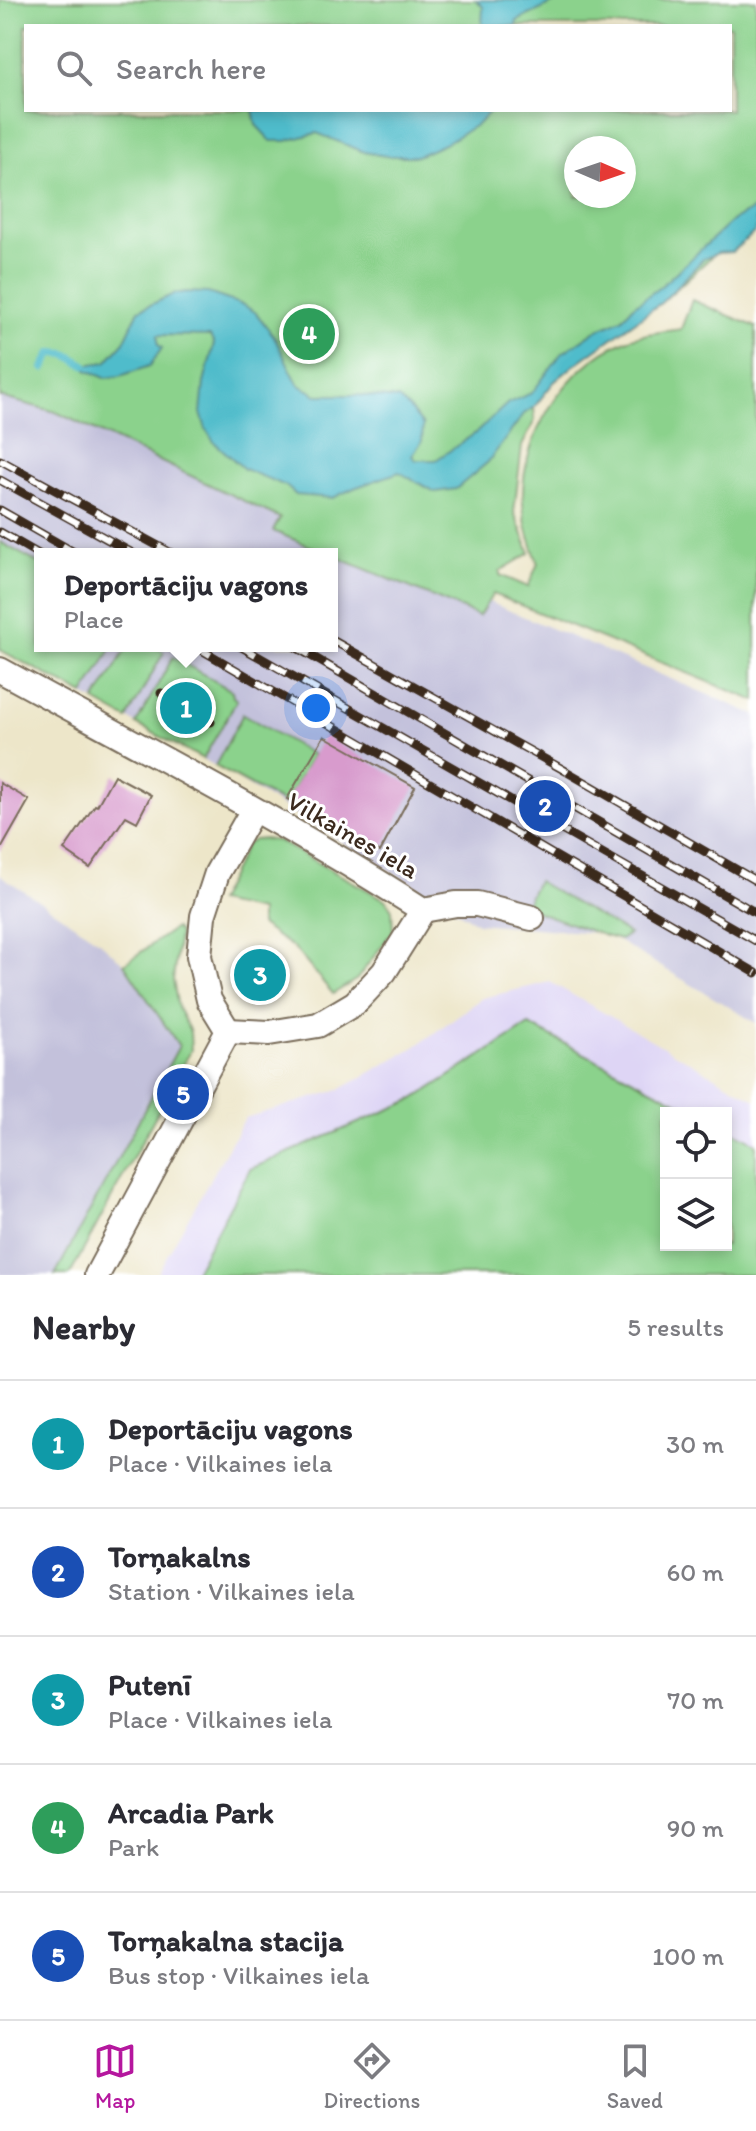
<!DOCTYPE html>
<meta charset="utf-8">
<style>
:root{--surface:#fff;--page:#f7f7f7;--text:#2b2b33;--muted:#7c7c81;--line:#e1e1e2;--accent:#b5179e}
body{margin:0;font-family:Itim,sans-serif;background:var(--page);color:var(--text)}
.controls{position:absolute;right:24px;bottom:24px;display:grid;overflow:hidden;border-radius:0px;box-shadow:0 4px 12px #0003}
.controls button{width:72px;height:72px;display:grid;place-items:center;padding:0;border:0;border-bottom:2px solid var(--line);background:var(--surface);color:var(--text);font:40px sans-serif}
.compass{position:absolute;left:564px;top:136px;width:72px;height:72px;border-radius:50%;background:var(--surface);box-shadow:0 4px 12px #0003;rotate:92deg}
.you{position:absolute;left:316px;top:708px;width:28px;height:28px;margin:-20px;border:6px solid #fff;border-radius:50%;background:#1a73e8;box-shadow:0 0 0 12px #1a73e833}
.badge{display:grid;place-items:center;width:52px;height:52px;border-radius:50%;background:var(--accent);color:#fff;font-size:26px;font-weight:700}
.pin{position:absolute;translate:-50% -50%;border:4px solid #fff;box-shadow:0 2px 8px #0006}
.popup{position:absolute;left:34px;top:548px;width:304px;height:104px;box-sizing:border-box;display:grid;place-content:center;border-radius:0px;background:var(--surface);filter:drop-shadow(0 2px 6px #0005);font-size:26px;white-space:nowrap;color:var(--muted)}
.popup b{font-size:30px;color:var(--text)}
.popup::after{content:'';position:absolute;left:50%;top:100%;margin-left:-16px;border:16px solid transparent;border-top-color:var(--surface)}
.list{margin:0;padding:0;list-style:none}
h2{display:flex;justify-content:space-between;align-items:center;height:104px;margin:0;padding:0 32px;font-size:34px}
h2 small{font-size:26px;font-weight:400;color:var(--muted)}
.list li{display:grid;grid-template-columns:52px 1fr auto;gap:24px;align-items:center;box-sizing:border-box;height:128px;padding:0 32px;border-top:2px solid var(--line)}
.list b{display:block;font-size:30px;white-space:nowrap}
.list p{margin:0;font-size:26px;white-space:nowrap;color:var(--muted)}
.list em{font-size:26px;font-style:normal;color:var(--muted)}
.icon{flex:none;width:44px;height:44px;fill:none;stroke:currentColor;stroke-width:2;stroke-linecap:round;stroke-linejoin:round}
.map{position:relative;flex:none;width:756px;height:1275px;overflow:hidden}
.search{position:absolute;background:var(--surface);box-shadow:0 4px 12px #0003;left:24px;right:24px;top:24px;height:88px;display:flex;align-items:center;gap:20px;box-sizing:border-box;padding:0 28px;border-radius:0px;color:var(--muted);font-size:30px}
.sheet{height:744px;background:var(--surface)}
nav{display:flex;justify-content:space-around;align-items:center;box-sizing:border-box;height:112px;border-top:2px solid var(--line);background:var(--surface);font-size:22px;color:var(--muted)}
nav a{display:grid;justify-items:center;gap:4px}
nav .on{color:var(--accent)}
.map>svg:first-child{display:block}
</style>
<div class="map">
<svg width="756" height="1275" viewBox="0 0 756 1275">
<rect width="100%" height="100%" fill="#fff"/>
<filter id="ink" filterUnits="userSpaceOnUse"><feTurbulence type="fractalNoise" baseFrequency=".0125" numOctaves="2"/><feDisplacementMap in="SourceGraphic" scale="16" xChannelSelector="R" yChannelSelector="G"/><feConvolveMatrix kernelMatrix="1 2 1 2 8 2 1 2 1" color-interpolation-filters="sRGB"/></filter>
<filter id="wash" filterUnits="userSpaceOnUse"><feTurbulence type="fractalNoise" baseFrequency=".006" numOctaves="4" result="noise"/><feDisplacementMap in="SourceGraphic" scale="32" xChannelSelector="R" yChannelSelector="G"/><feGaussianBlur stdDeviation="1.8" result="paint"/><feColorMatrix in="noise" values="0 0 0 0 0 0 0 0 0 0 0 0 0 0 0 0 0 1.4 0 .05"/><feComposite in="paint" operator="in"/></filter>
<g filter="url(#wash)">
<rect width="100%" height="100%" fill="#ede6c9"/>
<path fill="#ded5f5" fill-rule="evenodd" d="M550,982L756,1100V1275H156L245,1118L339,1090L415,1047L482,998ZM666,1113H726V1245H666Z"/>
<g fill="#c3c1db">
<polygon points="0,397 56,412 281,518 274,531 329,554 40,554 40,646 332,646 332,555 478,615 489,602 756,715 756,1023 606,934 477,923 210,763 0,650"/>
<polygon points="0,875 99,941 124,964 157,1008 179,1046 55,1275 0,1275"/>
</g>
<g fill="#8bd28c" stroke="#637e55" stroke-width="2" fill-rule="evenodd">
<path d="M0,0H756V216L662,302L573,366L554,382L534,407L535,420L522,446L514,512L530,553L500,571V575L528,587L538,563C531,544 524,524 523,503C520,437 565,366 626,340C643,333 663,332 681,329L692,300L756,327V701L493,594L479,616L273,531L280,518L56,412L0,397ZM26,26H730V110H26ZM576,148H624V196H576Z"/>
<polygon points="0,542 40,564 40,646 113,646 84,695 0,650"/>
<polygon points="128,646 154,646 164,652 127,719 95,701"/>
<polygon points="173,657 232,691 233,697 237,700 203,759 136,724"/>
<polygon points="243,714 313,755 285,804 215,766"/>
<polygon points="264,839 278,841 386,900 392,910 393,931 357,979 333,994 294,948 260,925 260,911 217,902 246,845 254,840"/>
<polygon points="537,881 629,934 620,940 605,936 529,909 525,905"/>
<polygon points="175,928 179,933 173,980 178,1008 190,1032 191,1050 70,1275 55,1275 179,1046 124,964"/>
<polygon points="529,1025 699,1113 666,1113 666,1245 726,1245 726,1127 756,1143 756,1275 193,1275 250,1169 414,1099"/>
</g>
<g fill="#50bccb" stroke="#467374" stroke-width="2">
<polygon points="476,0 560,0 517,21 516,26 482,26 483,7"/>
<polygon points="253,110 491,110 479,123 444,144 417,156 385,156 364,152 317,133 286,141 271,141 256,125"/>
<polygon points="756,208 756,231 732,252 718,253 703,259 662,302 573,366 554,382 534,407 524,414 488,462 456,489 435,492 399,472 354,488 333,498 296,495 286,486 244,469 214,442 206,429 201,413 204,383 214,344 210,336 158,335 158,345 162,348 150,366 120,376 105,378 87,370 85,365 106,362 124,342 139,310 174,294 186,292 208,293 243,305 255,312 274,336 298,384 317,395 358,395 398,399 409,408 423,425 422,441 412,456 416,460 436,460 477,432 508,403 532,393 561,354 595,331 622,319 632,307 660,287 733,220"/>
</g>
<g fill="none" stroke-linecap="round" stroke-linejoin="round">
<polyline stroke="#50bccb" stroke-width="8" points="44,368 52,353 66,354 85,365"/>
</g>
<g id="blocks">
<g fill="#d89bcd">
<polygon points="324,736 415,787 380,852 287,799"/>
<polygon points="114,775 151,795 137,822 126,816 90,868 64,850 95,805 97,806"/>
<polygon points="0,783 29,800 0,851"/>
</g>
</g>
</g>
<g filter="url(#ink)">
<use href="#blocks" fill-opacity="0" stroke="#796c5a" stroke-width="2"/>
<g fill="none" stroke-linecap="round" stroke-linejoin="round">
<defs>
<g id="street">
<path d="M0,670C142,748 287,823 423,910L456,904H477L532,918"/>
<polyline points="228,1031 269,1033 318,1025 355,1003 384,972 423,910"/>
<polyline points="228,1031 209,1000 199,956 203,916 217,873 253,810"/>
<polyline points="97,1275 228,1031"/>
</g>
</defs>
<use href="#street" stroke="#796c5a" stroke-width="28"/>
<use href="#street" stroke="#fff" stroke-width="24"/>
<defs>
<g id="rail">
<polyline points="0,460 173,554"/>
<polyline points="0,480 134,554"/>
<polyline points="0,510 77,554"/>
<polyline points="0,532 40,555"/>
<polyline points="332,640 564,770 756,881"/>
<polyline points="195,646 756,973"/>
<polyline points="240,646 756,941"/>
<polyline points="294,646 756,913"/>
<polyline points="161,693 211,722"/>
</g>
</defs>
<use href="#rail" stroke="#3b2a1e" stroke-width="9"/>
<use href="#rail" stroke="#fff" stroke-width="6" stroke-dasharray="18" stroke-linecap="butt"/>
</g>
</g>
<g text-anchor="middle" stroke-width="6" stroke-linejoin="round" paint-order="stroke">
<g font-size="26" fill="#3b2a1e" stroke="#fff">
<text transform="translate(353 835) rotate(30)" y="9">Vilkaines iela</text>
</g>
</g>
</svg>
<div class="controls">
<button><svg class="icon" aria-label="locate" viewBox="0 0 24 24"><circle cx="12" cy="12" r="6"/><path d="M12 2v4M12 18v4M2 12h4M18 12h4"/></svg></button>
<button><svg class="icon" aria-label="layers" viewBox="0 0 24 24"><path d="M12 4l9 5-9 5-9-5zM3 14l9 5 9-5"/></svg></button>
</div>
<svg class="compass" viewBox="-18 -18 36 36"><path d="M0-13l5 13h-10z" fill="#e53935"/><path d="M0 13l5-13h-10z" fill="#7c7c81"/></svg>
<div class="you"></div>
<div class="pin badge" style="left:186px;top:708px;background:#0f9aa8">1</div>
<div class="popup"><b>Deportāciju vagons</b>Place</div>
<div class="pin badge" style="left:545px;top:806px;background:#1a4fb4">2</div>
<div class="pin badge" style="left:260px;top:975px;background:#0f9aa8">3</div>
<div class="pin badge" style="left:309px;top:334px;background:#2e9e5b">4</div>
<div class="pin badge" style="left:183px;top:1094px;background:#1a4fb4">5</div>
<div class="search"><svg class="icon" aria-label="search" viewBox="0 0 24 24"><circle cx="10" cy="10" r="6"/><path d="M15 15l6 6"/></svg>Search here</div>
</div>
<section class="sheet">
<h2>Nearby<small>5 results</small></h2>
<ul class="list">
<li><span class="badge" style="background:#0f9aa8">1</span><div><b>Deportāciju vagons</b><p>Place · Vilkaines iela</p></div><em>30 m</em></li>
<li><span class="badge" style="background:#1a4fb4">2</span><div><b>Torņakalns</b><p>Station · Vilkaines iela</p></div><em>60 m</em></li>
<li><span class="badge" style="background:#0f9aa8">3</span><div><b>Putenī</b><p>Place · Vilkaines iela</p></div><em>70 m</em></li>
<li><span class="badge" style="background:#2e9e5b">4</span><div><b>Arcadia Park</b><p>Park</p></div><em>90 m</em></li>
<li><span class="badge" style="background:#1a4fb4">5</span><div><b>Torņakalna stacija</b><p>Bus stop · Vilkaines iela</p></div><em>100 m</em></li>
</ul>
</section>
<nav>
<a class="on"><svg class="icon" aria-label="map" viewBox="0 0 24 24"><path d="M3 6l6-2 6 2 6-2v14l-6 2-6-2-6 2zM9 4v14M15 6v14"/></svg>Map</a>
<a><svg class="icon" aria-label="directions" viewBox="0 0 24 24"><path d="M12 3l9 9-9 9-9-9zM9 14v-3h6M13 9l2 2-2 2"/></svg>Directions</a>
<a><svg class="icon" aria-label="saved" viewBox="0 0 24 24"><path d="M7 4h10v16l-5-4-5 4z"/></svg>Saved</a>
</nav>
